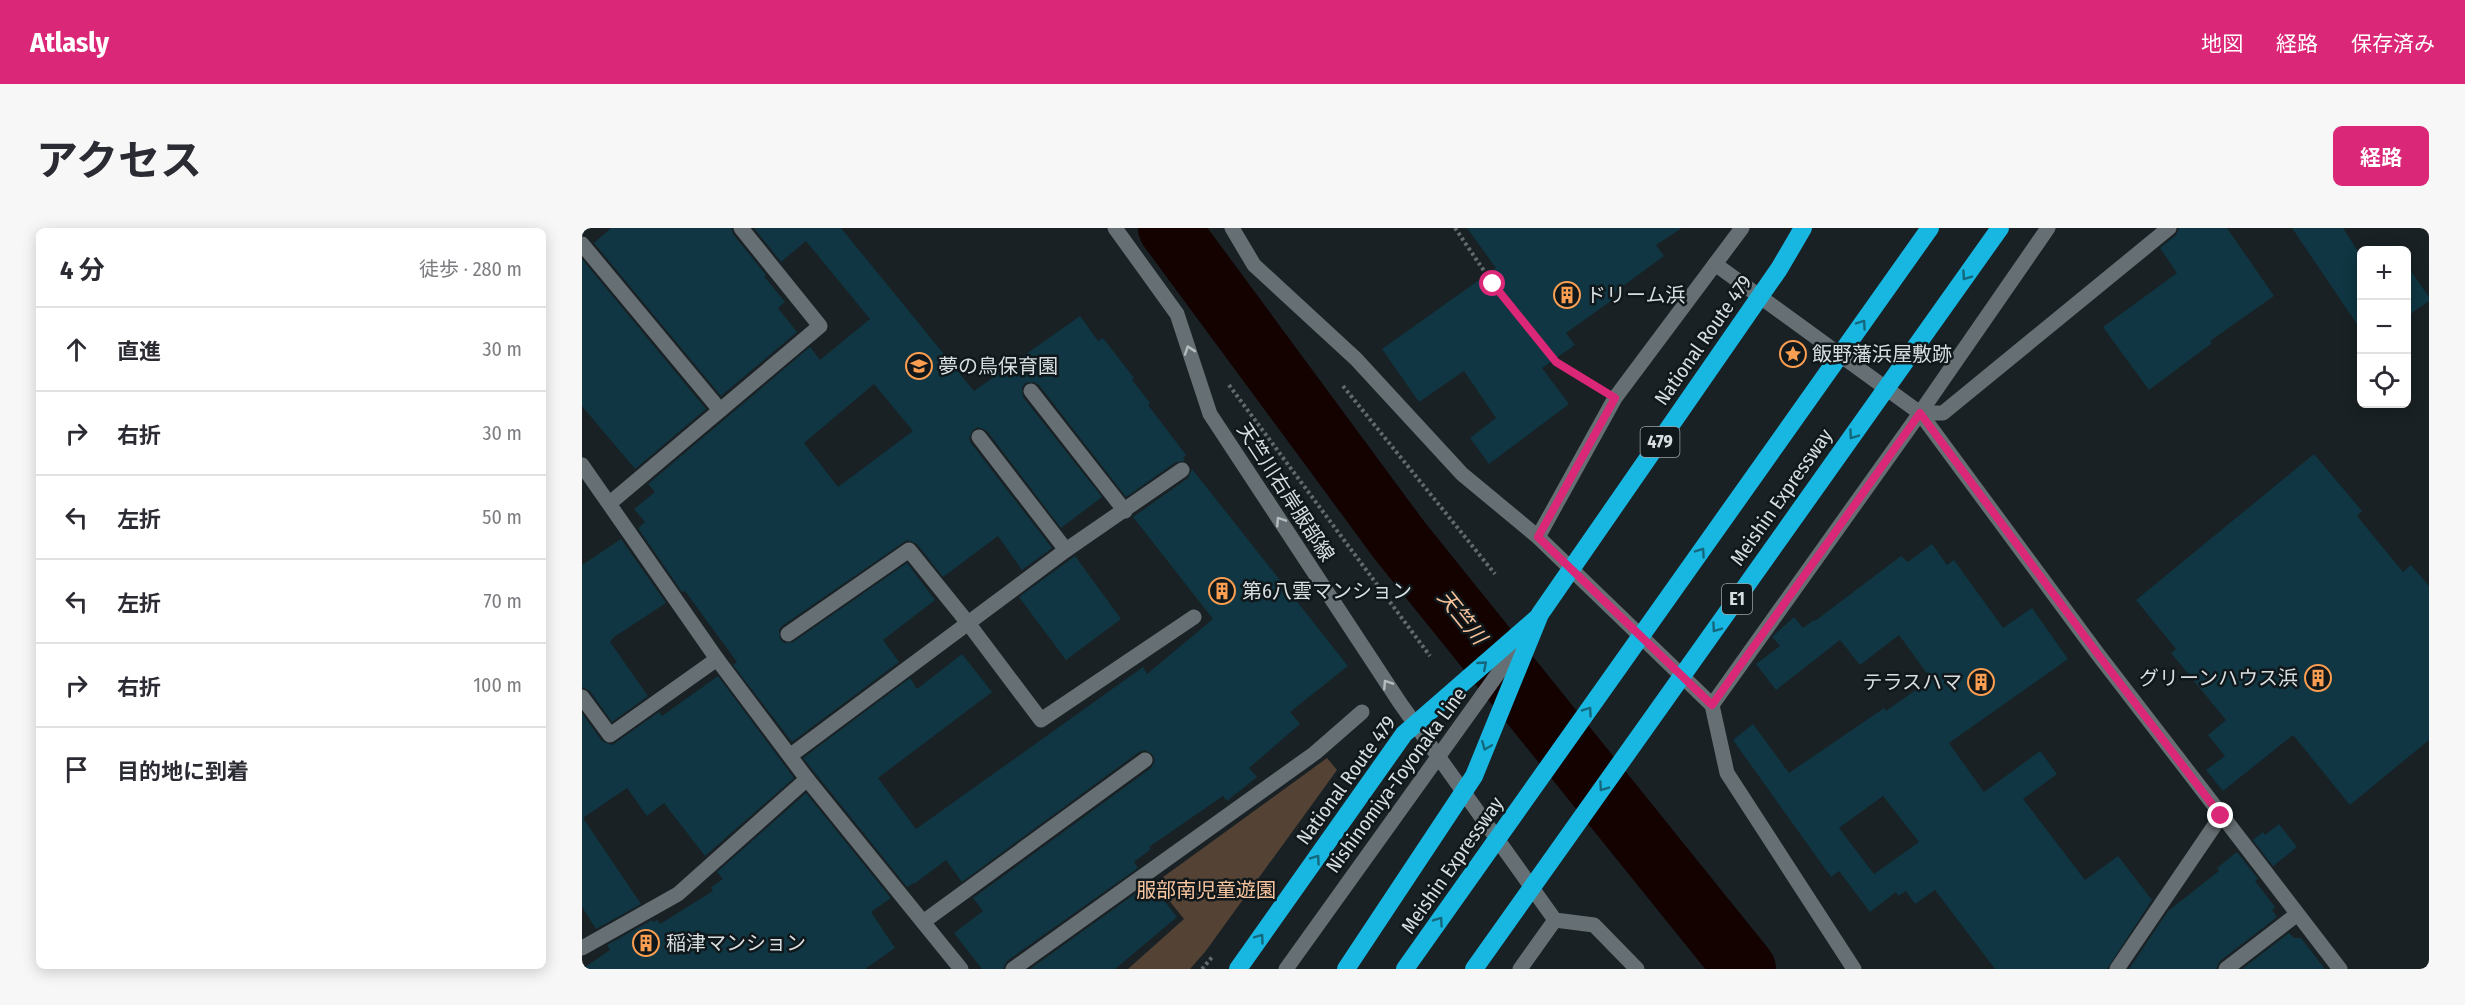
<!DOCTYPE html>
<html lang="ja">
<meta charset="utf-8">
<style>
:root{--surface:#fff;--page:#f7f7f7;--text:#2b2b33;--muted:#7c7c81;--line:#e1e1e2;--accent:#db2777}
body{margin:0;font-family:"Fira Sans Condensed","Noto Sans JP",sans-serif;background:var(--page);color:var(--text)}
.controls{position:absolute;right:18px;top:18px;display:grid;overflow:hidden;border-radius:9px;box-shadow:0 3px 15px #0003}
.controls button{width:54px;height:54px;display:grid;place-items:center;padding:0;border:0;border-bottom:2px solid var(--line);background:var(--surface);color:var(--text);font:30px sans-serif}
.stop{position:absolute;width:18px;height:18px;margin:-14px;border:4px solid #db2777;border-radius:50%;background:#fff}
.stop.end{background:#db2777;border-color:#fff;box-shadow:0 2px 6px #0008}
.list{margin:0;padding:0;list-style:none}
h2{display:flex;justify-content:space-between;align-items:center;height:78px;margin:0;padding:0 24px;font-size:26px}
h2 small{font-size:20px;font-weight:400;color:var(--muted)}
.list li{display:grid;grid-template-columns:39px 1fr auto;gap:18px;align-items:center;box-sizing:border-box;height:84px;padding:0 24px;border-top:2px solid var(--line)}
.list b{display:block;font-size:22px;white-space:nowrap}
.list em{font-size:20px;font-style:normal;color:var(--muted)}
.icon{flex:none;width:33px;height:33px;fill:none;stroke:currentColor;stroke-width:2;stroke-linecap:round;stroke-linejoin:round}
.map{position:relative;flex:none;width:1847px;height:741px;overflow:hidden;border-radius:9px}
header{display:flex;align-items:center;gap:36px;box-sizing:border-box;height:84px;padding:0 30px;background:var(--accent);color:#fff}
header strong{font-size:28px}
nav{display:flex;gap:33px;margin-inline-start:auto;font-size:21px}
.intro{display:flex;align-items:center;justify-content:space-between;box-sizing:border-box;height:144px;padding:0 36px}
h1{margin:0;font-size:42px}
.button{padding:15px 27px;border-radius:9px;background:var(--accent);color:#fff;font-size:21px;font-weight:700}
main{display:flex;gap:36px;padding:0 36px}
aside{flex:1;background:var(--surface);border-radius:9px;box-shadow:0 3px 15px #0003}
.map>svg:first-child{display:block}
</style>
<header>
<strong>Atlasly</strong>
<nav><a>地図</a><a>経路</a><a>保存済み</a></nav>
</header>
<div class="intro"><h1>アクセス</h1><a class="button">経路</a></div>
<main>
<aside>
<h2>4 分<small>徒歩 · 280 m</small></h2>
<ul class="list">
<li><svg class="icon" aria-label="ahead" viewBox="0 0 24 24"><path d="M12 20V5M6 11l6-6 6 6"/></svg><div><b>直進</b></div><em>30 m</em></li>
<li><svg class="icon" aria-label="right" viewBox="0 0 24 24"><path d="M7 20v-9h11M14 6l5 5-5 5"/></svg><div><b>右折</b></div><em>30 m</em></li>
<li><svg class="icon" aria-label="left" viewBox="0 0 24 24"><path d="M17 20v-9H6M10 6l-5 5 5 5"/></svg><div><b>左折</b></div><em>50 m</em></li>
<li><svg class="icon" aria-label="left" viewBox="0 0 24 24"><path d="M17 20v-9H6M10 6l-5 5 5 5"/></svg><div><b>左折</b></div><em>70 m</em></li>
<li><svg class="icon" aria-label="right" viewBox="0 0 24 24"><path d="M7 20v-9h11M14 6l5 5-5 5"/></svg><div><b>右折</b></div><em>100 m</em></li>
<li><svg class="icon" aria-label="arrive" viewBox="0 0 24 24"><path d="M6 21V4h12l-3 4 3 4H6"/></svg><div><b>目的地に到着</b></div></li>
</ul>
</aside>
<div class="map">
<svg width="1847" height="741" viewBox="0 0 1847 741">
<rect width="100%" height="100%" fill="#192124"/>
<polygon fill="#544234" points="745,530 755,542 623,724 608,741 546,741 602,691 573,655"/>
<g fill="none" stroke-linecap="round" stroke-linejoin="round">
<polyline stroke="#130200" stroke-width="62" points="587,0 818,313 1163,741"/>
</g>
<g fill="#0f3642" fill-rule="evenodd">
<polygon points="29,0 149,0 151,6 184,47 182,48 203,74 196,80 215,104 139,168 12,15"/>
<path d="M172,0H259L392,163L498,88L516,113L521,110L552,150L550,152L568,175L566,177L604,227L601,230L603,233L594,234L544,269L457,157L452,154L443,155L440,160L441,169L520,269L479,300L405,203L396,199L391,202L387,210L389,215L470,320L440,342L416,308L361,349L335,316L325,312L200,398L197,402L198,411L202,415L211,414L325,335L353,372L301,412L317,434L210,514L151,437L155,434L103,363L100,364L56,300L63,294L52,281L73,264L66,256L228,119L238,132L288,91L224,13L199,34ZM292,156L331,203L256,259L222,215Z"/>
<polygon points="885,0 1100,0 1074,17 1082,28 1030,66 1033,70 984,105 993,117 960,140 987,176 907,236 888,210 914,190 882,143 837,174 800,121 914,40"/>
<polygon points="1597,0 1645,0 1692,68 1628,113 1630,115 1567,162 1521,99 1595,45 1578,20 1594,7"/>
<polygon points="1710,0 1761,0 1779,28 1779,102"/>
<polygon points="0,31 124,181 53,241 0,178"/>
<polygon points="1824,36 1847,69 1847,73 1824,89"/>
<polygon points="1732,226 1780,283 1775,288 1821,344 1829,337 1847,358 1847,512 1768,577 1711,507 1641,563 1624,542 1643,528 1626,507 1644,492 1589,425 1594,421 1554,372"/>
<polygon points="610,241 766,438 708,484 718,496 667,540 675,549 645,573 641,568 567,619 569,621 552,634 556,640 425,733 421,741 400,741 372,705 401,683 391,670 569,540 573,532 570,526 563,522 557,524 380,654 364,632 332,656 331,655 325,659 221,530 328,450 335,461 380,426 410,464 296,550 334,601 561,439 565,446 631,391 551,289 606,250"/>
<polygon points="39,311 84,375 32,409 28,414 66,468 30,494 8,463 0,459 0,337"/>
<path d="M1350,316L1365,337L1372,332L1421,400L1450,380L1486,431L1367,515L1402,564L1458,523L1475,546L1441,571L1503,652L1536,628L1570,672L1525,741H1413L1353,662L1333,676L1324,663L1316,668L1314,664L1288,684L1257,643L1249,649L1151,512L1171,496L1207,545L1302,480L1304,483L1349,451L1317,407L1278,437L1258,412L1194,462L1174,436L1198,418L1190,409L1212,389L1221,400L1232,392L1233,393L1319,328L1326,334ZM1301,568L1337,614L1292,646L1257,600Z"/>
<polygon points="493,328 539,391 484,432 437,369"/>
<polygon points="136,448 212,550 123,628 82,575 65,588 45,560 1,590 59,676 14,701 0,679 0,485 20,513 30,517 77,484 80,488"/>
<polygon points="224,565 309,670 289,684 313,720 283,741 0,741 28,722 25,717 70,692 71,694 75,692 78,696 131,663 129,659 141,651 135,644"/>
<polygon points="1697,596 1715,619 1691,638 1671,612 1681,604 1683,607"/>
<polygon points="1655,624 1676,651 1673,653 1693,679 1690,682 1695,689 1638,733 1634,741 1547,741 1586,683 1637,643 1635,640"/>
<polygon points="568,655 595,689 533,741 448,741"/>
<polygon points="1707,705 1712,710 1719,710 1743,741 1660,741"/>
</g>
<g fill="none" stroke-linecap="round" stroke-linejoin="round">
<g stroke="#636a6d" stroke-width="4" stroke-dasharray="3 3" stroke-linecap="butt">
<polyline points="873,0 911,56 974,134 1012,157"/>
<polyline points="647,157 848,428"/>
<polyline points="761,158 913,346"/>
<polyline points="620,741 631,728"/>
</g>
<g stroke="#666f73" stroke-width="15">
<polyline points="449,163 543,283"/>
<polyline points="397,209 484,322"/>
<polyline points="206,406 327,322 386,395 459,492 612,389"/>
<polyline points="0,469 28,507 135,431"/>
<polyline points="209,527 484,322 600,242"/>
<polyline points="341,694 563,532"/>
<polyline points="431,741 733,525 780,484"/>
</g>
<g stroke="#666f73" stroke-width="15">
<polyline points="533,0 595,86 628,186 818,475 973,692 1012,697 1055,741"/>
<polyline points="650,0 672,37 774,131 880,246 956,309 1130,477 1145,545 1272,741"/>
<polyline points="0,16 138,182"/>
<polyline points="1133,36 1338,185 1515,425 1758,741"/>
<polyline points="1338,185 1361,185 1587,0"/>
<polyline points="0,237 135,431 225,551 379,741"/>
<polyline points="28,275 238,98 159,0"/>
<polyline points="956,309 1033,170 1160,0"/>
<polyline points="1130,477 1338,185 1466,0"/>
<polyline points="0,720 96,666 225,551"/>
<polyline points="938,741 973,692"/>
<polyline points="1535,741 1639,588"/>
<polyline points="1644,741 1714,687"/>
</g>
<polyline stroke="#666f73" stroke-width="15" points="704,741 945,405"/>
<g stroke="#18b7e2" stroke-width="18">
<polyline points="656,741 822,506 955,390"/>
<polyline points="764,741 892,548 958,386 1197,41 1221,0"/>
<polyline points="823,741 1348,0"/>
<polyline points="892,741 1418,0"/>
</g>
</g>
<defs><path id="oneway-chevron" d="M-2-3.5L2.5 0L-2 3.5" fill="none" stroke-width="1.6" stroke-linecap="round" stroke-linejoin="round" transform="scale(1.5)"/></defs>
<g stroke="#14687e">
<use href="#oneway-chevron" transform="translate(1384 48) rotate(125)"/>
<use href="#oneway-chevron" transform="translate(1280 96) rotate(-55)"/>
<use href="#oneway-chevron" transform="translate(1271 207) rotate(125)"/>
<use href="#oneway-chevron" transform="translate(1119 324) rotate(-55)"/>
<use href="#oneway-chevron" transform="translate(1134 400) rotate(125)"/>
<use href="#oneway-chevron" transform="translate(901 437) rotate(-41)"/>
<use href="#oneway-chevron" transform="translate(1006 483) rotate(-55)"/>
<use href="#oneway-chevron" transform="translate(904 518) rotate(112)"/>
<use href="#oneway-chevron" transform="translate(1021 559) rotate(125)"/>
<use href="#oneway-chevron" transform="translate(734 631) rotate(-55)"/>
<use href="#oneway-chevron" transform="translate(857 693) rotate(-55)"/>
<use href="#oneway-chevron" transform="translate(678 710) rotate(-54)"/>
</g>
<g stroke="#b6bdbf">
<use href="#oneway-chevron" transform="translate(607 122) rotate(-109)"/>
<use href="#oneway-chevron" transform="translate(698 293) rotate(-123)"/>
<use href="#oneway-chevron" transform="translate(805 456) rotate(-123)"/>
</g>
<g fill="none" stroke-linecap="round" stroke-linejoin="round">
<polyline stroke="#db2777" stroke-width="8" points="911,56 974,134 1033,170 956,309 1130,477 1338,185 1515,425 1639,588"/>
</g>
<defs>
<symbol id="building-ring" viewBox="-11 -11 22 22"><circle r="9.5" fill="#10181b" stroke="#fb9e51" stroke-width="1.5"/><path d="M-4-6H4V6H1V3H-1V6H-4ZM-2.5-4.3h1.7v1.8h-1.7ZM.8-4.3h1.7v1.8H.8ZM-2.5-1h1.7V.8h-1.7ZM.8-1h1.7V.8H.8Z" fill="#fb9e51"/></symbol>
<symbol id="sight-ring" viewBox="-11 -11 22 22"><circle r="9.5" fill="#10181b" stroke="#fb9e51" stroke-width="1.5"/><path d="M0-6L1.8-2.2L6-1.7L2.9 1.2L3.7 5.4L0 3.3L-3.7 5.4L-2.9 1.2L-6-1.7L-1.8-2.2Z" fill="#fb9e51"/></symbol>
<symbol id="school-ring" viewBox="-11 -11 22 22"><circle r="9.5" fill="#10181b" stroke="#fb9e51" stroke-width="1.5"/><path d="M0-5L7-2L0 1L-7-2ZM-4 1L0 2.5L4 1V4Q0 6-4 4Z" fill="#fb9e51"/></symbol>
</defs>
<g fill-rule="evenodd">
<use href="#building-ring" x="970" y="52" width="30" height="30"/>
<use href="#sight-ring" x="1196" y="111" width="30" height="30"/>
<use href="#school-ring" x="322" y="123" width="30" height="30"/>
<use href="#building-ring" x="625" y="348" width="30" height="30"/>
<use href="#building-ring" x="1721" y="435" width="30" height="30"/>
<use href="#building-ring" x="1384" y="439" width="30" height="30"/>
<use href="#building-ring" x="49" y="700" width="30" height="30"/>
</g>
<g text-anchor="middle" stroke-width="5" stroke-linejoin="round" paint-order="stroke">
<g fill="#10181b" stroke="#9ca3a5" stroke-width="1.5">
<rect x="1058.5" y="199" width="39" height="30" rx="4.5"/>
<rect x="1140" y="356" width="30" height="30" rx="4.5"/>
</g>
<g font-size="18" font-weight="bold" fill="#d8dee0">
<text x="1078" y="220">479</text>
<text x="1155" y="377">E1</text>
</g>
<g font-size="20" fill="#d8dee0" stroke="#10181b" text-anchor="start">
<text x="1004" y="74">ドリーム浜</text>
<text x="1230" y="133">飯野藩浜屋敷跡</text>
<text x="356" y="145">夢の鳥保育園</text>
<text x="660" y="370">第6八雲マンション</text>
<text x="1716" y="457" text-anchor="end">グリーンハウス浜</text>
<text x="1380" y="461" text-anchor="end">テラスハマ</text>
<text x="84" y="722">稲津マンション</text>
</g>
<g font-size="20" fill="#d8dee0" stroke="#10181b">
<text transform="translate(1121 112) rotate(-55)" y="7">National Route 479</text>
<text transform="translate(704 264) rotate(57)" y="7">天竺川右岸服部線</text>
<text transform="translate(1199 269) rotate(-55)" y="7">Meishin Expressway</text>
<text transform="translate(764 552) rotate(-54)" y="7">National Route 479</text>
<text transform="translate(814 552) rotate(-54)" y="7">Nishinomiya-Toyonaka Line</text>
<text transform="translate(870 637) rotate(-55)" y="7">Meishin Expressway</text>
</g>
<g font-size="20" fill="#f9c59f" stroke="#10181b">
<text x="624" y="669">服部南児童遊園</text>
</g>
<g font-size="21" font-style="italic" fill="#f5c19b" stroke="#10181b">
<text transform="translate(880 389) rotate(51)" y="7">天竺川</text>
</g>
</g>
</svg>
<div class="controls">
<button>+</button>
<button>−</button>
<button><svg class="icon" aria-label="locate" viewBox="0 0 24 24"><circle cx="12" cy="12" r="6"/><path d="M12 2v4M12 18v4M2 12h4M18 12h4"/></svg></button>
</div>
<div class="stop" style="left:911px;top:56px"></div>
<div class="stop end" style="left:1639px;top:588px"></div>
</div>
</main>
